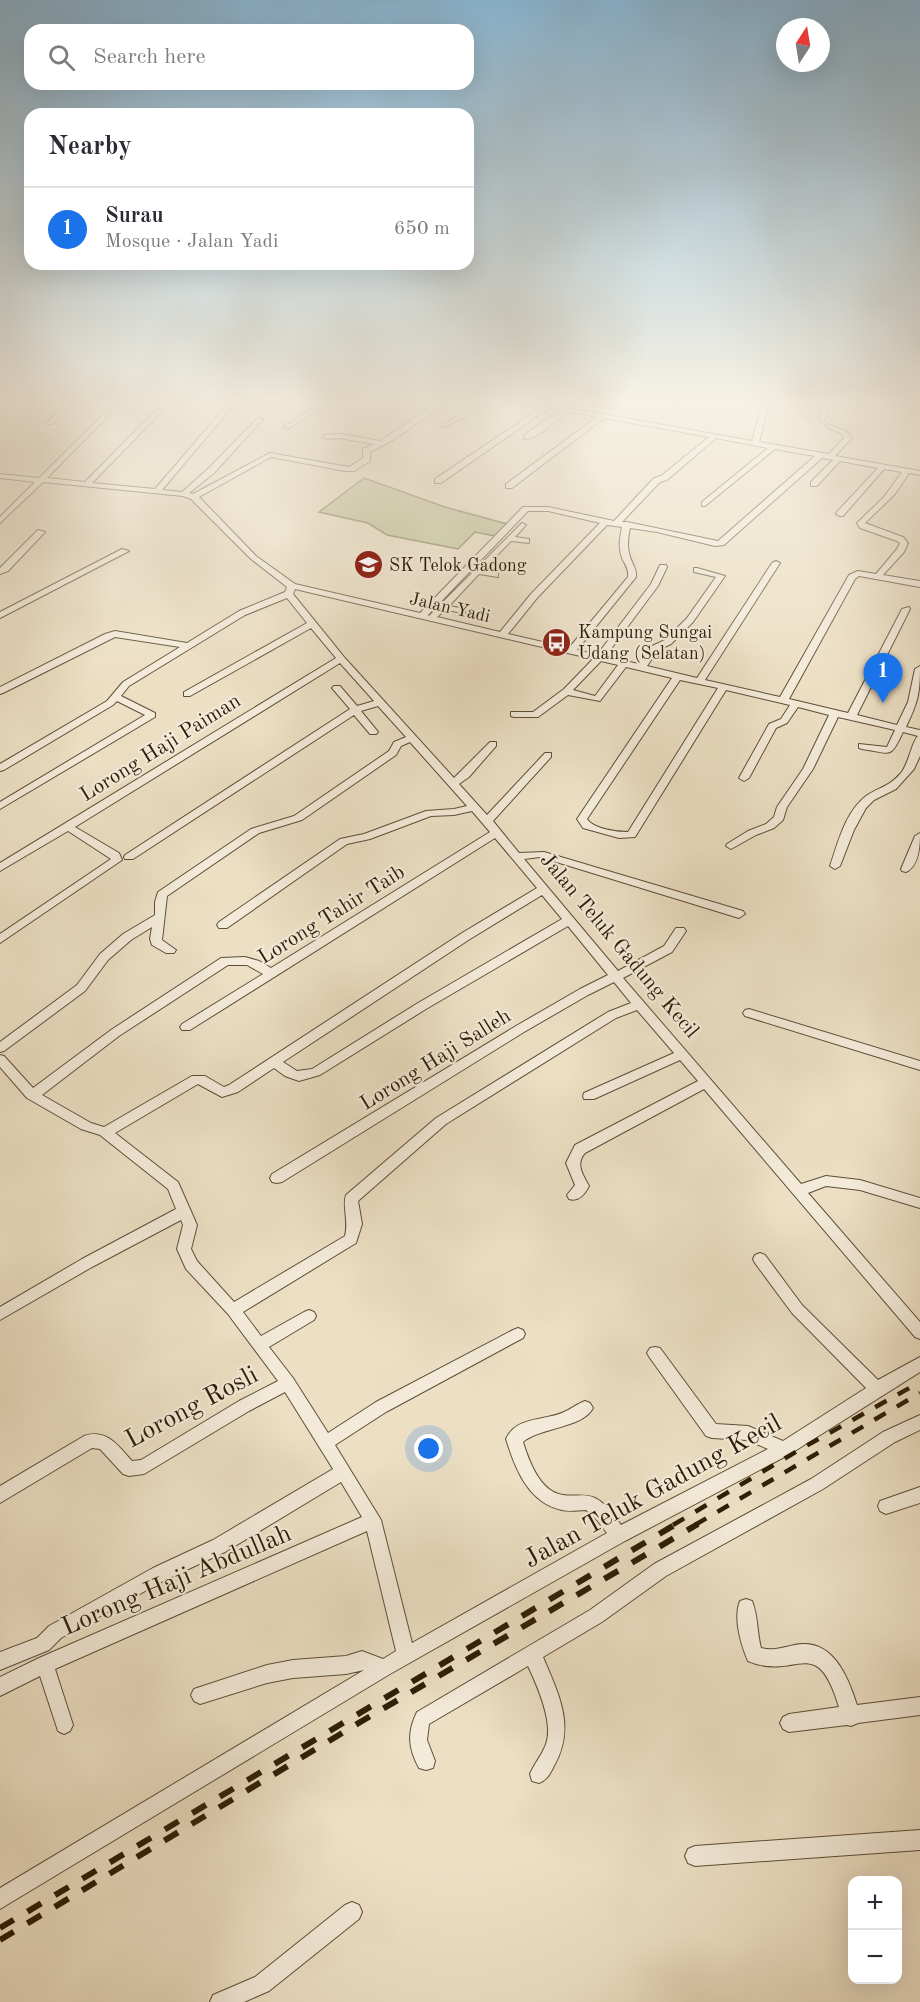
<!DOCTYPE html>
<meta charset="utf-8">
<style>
:root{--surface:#fff;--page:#f7f7f7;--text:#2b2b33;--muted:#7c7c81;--line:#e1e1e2;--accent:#1a73e8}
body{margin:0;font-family:"Old Standard TT",serif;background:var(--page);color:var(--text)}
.controls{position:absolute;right:18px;bottom:18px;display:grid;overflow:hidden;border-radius:12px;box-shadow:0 6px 24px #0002}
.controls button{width:54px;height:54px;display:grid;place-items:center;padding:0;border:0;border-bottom:2px solid var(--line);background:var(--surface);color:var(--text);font:30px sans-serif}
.compass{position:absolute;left:776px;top:18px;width:54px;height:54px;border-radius:50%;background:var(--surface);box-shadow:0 6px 24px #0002;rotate:12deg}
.you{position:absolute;left:429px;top:1449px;width:21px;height:21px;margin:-15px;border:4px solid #fff;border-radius:50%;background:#1a73e8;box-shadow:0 0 0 9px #1a73e833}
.badge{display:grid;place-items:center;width:39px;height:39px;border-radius:50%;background:var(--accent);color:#fff;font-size:20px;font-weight:700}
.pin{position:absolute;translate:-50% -50px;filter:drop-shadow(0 2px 3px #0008)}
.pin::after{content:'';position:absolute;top:32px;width:21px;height:18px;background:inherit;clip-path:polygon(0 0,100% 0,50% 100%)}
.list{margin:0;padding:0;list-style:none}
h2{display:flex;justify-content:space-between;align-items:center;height:78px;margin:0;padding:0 24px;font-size:26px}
h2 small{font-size:20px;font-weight:400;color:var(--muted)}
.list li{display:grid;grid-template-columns:39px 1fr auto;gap:18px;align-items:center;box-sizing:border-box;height:84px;padding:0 24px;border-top:2px solid var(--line)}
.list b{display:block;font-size:22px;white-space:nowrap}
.list p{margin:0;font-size:20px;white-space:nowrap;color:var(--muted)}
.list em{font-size:20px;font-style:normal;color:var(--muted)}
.icon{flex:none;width:33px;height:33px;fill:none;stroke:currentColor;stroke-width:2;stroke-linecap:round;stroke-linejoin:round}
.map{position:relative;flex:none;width:920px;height:2002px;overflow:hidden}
.search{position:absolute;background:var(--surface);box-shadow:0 6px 24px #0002;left:24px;top:24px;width:450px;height:66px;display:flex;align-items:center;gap:15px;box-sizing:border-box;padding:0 21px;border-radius:18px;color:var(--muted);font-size:22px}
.panel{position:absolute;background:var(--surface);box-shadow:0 6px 24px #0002;left:24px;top:108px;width:450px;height:162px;border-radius:18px}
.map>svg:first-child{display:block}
</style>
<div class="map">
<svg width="920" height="2002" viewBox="0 0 920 2002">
<rect width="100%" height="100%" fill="#ecdfc4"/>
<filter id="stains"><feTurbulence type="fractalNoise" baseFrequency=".00333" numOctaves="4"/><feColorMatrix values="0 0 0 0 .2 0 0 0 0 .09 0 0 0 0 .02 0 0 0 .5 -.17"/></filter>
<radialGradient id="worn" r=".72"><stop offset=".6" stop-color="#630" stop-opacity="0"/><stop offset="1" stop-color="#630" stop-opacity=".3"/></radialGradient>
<polygon fill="#bbc192" stroke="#746f4c" stroke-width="1.5" points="364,478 445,507 507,524 495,536 475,532 458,549 387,535 368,523 319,512"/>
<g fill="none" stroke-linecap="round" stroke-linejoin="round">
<defs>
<g id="minor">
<polygon points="1,398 8,398 0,405"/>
<polygon points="72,398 79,398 52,424 48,424 48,422"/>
<path d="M168,398H175L92,483L155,489L233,398H240L162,490L182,492L208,469L258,418L263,419L214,473L189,493L193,494L270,453L349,467L363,458V449L374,444L340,438L327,439L323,437L324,435L340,434L380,441L445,398H453L393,440L370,452V461L354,471H345L271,457L199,497L256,556L295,584L420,613L523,507H548L614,521L654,478L661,476L709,437L604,418L512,488H506V484L597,417L566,411C557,421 538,439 524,439V435L560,410L549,408L441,483H435V479L542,407L501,398H517L563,407L568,398H575L569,408L752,441L764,398H770L759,442L829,454L844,438L841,433L826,427V425L828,424L846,431L852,438L835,456L920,471V475L909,473L895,494L865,523L903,537L908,543L904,552L883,575L920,581V587L859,576L855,579L789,699L848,713L902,609L909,607L910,609L857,715L897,725L908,702L915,669L920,666C920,694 918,702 906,727L920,730V756L914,769L896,789L874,800L866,808L854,830L840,866L835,869L830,866C838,843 845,812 866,796C879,787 889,787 901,773C909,763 912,741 918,736L903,732C890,760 891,753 862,749L859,748V744L887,747L895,730L838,717L813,769L787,807L783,820L774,828L756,835L731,849L726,846L727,844L748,831L766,824L774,817L777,807L803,769L829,715L798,707L787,723L776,728L749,778L744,781L739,778L769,724L781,719L790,705L726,690L635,837L619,838L583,828L577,819L672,678L626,667L600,701L568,695L538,717H514L511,716V712H533L564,689L593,659L295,589L293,594L344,657L454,778L490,742H496V746L469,777L459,784L487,815L545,753H551V757L493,821L519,853L544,852L743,911L745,914L739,918L540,857L524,859L618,971L664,946L676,928H684L686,931L672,952L623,978L801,1184L826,1176L860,1180L920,1198V1208L860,1190L826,1186L808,1193L920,1322V1339L915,1337L704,1089L585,1153C575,1164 583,1175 589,1186C585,1194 579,1202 569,1199L567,1195L575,1185L566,1163L575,1145L698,1081L680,1060L594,1099H584L583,1096L584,1093L674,1053L637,1010L616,1018L446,1124L358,1201L362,1224L356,1243L243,1312L261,1336L304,1312L309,1310L314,1312L316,1316L314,1320L269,1347L293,1378L328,1433L376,1402L513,1330L518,1328L523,1330L525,1334L523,1338L386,1412L335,1445L381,1520L412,1643L607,1533L597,1520L586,1510C578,1510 570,1512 562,1510C528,1503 515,1468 506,1439C516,1416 545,1421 564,1412C571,1409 577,1404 585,1401L590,1403L593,1408C583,1428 541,1427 523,1442C529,1461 540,1492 563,1495C575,1497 584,1493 595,1498C607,1504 614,1516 621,1525L768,1449L747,1440L712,1438L706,1436L650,1358L647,1353L650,1348L655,1347L660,1348L716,1424L748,1426L783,1441L866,1388L792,1313L755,1263L753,1259L755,1255L760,1253L765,1255L802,1305L878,1380L920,1357V1372L790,1454L625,1541L390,1674L0,1909V1888L364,1670L346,1674L293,1678L267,1683L200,1704L194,1701L191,1695L194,1689L267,1665L293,1660L346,1656L362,1651L383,1659L396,1651L367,1531L55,1669L73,1725L70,1731L64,1734L58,1731L40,1676L0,1696V1677L39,1658L362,1517L341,1482L225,1552L165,1580L61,1638L49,1650L0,1670V1652L37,1638L49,1626L153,1568L213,1540L333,1469L285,1392L249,1411L144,1474L129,1476L123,1474L100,1449L92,1448L0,1503V1486L84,1436C107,1428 119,1447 132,1461L141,1460L239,1401L278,1381L228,1314L186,1269L177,1249L183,1225L181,1220L92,1267L0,1320V1307L82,1259L176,1209L168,1189L100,1135L81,1129L27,1098L0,1067V1055L4,1056L33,1088L111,1030L221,958L245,957L259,961L271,968L490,832L472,811L454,815L431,816L370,839L347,844L227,928H219L217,925L219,922L340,839L364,834L426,811L454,809L467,806L410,742L401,746L396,755L302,820L259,833L167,896L162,940L176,950L174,953H166L152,945L150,939L152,927L131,940L108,960L85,991L4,1051L0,1052V1042L77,985L100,954L123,934L155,915V902L158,892L251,829L294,816L389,751L394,742L406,737L378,706L361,711L378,732L376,734H370L354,715L133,859H125L124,857L125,855L350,709L332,688L334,686H340L357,706L374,701L340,663L75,827L119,853L122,860L0,943V934L111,859L68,831L0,871V863L336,658L311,628L190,696H184V692L307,623L287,598L245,615L129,686L121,696L155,713V717L0,809V802L145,715L117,701L113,705L4,770L0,771V764L107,701L123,682L180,647L115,637L3,693L0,694V687L105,634L115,631L187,643L239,611L285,592L287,587L251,559L191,499L183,496L43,482L0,523V517L35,482L0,478V474L39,478L107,411H111V413L47,478L85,482ZM716,438L768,448L702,502V506H705L775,449L815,456L718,541L627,522H622L660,482L667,480ZM822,458L833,460L811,482V486H817L840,461L878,468L837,512L836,514L840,516H843L884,469L902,472L884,497L857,523L860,528L897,541L900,543L897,549L876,574L858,571L849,575L780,697L705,680L780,563L776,561L772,563L697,678L647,666L658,650L671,644L693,622L725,576L697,568H694V572L716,577L687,618L665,640L652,646L639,664L605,657L658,586L667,567L666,565H660L651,584L597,655L577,650L636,577C637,568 631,563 629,553C627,545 628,537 630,528L657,532L715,546L724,545ZM528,511H548L600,523L531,594L500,632L437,617L445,610L465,613V609L449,606L479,574L498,577V573L483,570L511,541L529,543V539L515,537L526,525L522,523L429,616L428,615ZM607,525L622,527C620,537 618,547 622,558C625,565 629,568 628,577L569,648L508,634L537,598ZM601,661L618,665L595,696L573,690ZM680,680L718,688L628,832C616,832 594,829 587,819ZM495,838L537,888L462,933L229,1085L224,1087L205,1076H192L104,1127L91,1123L42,1095L119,1036L228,965H247L263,974L182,1024L180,1027L182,1030H190ZM542,895L562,919L418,1003L312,1069L297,1071L283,1062L470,939ZM568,926L608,975L580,989L516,1026L272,1174L270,1178L272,1182L277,1183L282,1182L524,1032L588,995L614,982L631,1003L608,1012L436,1118L346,1195C342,1206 349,1220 345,1236L234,1302L197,1261L191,1249L197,1225L178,1182L115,1133L198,1084L222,1097L238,1092L274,1068L285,1076L299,1081L320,1075L426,1009Z"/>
<polygon points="330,398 338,398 289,428 283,427"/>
<polygon points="490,398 498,398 445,427 440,426"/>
<polygon points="675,398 681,398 679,405 674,404"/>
<polygon points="807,398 814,398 808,417 805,419 802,417"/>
<polygon points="825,398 831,398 825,420 822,422 819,420"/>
<polygon points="849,398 880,398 920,402 920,406"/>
<polygon points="38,530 45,532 8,571 0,574 0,568"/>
<polygon points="122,549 129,551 0,618 0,612"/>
<path d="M920,833C920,846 919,866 906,872L902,871L901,869L915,836Z"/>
<polygon points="749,1009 920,1061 920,1070 745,1016 743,1013 745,1010"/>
<path d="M920,1415V1430L895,1442L823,1489L666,1576L602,1622L543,1657C559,1695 576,1727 554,1766C550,1774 547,1780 539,1783L532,1781L530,1774C534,1764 542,1755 546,1744C554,1723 537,1685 528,1666L429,1724L427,1740L435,1761L433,1768L426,1770L419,1768C408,1748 407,1732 417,1712L590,1610L654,1564L811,1479L883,1432Z"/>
<polygon points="920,1487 920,1503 886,1514 880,1511 878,1506 880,1501"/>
<path d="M746,1599L752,1601C758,1615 757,1633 761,1648C777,1652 787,1645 802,1644C835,1642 849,1680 857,1705L920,1697V1715L858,1723L851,1726L847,1725L789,1732L783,1729L780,1723L783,1717L789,1714L839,1707C816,1631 797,1682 748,1661C741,1645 733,1618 740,1601Z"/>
<polygon points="920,1830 920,1850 695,1866 688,1863 685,1856 688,1849 695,1846"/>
<polygon points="352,1902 359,1905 362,1912 359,1919 269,1991 244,2002 210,2002 213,1995 255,1977 345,1905"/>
</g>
</defs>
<use href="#minor" stroke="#5d4e36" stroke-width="2"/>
<use href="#minor" fill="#f3ead9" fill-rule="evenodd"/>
<g stroke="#2d1d06" stroke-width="4.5" stroke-dasharray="13 13" stroke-linecap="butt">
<polyline points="673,1525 799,1450 920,1382"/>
<polyline points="695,1525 920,1393"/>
</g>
<g stroke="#2d1d06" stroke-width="6" stroke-dasharray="16 16" stroke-linecap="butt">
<polyline points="0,1928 676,1524"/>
<polyline points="0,1940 362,1721 698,1524"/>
</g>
</g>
<linearGradient id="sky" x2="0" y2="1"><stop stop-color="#89b7d6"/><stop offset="0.59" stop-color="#f6f1e4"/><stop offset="1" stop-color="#f6f1e4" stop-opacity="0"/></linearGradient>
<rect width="920" height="679" fill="url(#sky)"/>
<defs>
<symbol id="school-disc" viewBox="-11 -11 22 22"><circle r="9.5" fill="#8f2418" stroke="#f3ead9"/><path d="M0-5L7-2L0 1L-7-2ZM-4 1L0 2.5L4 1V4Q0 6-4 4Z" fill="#fff"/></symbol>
<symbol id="bus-disc" viewBox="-11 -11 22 22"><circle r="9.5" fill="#8f2418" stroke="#f3ead9"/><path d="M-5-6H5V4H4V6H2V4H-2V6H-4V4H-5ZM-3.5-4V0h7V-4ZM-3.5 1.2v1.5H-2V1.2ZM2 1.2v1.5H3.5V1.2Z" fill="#fff"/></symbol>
</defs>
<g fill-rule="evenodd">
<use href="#school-disc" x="352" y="548" width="33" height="33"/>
<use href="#bus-disc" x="540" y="626" width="33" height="33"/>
</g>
<g text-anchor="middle" stroke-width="4.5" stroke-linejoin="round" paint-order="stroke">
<g font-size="18" fill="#2d1d06" stroke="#f3ead9" text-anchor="start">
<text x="389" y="571">SK Telok Gadong</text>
<text x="578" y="638">Kampung Sungai<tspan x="578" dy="21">Udang (Selatan)</tspan></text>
</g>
<g font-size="18" fill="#2d1d06" stroke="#f3ead9">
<text transform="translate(450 607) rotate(13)" y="6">Jalan Yadi</text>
</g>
<g font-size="21" fill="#2d1d06" stroke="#f3ead9">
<text transform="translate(160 747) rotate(-32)" y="7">Lorong Haji Paiman</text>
<text transform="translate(331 914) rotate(-32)" y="7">Lorong Tahir Taib</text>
<text transform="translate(620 945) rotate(50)" y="7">Jalan Teluk Gadung Kecil</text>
<text transform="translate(435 1059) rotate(-32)" y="7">Lorong Haji Salleh</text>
</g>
<g font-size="26" fill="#2d1d06" stroke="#f3ead9">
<text transform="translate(191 1406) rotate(-28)" y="9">Lorong Rosli</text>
<text transform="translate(652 1490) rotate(-29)" y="9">Jalan Teluk Gadung Kecil</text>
<text transform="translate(176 1579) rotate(-23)" y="9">Lorong Haji Abdullah</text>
</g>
</g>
<rect width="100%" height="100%" filter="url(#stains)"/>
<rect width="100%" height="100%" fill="url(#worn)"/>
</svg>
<div class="controls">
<button>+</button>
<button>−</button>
</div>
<svg class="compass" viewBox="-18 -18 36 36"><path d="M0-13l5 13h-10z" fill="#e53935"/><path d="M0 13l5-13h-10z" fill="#7c7c81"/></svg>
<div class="you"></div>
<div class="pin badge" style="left:883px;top:703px">1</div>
<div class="search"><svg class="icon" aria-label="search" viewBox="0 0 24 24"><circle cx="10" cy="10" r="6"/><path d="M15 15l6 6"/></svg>Search here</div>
<section class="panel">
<h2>Nearby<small></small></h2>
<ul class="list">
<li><span class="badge">1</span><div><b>Surau</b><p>Mosque · Jalan Yadi</p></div><em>650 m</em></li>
</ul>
</section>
</div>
